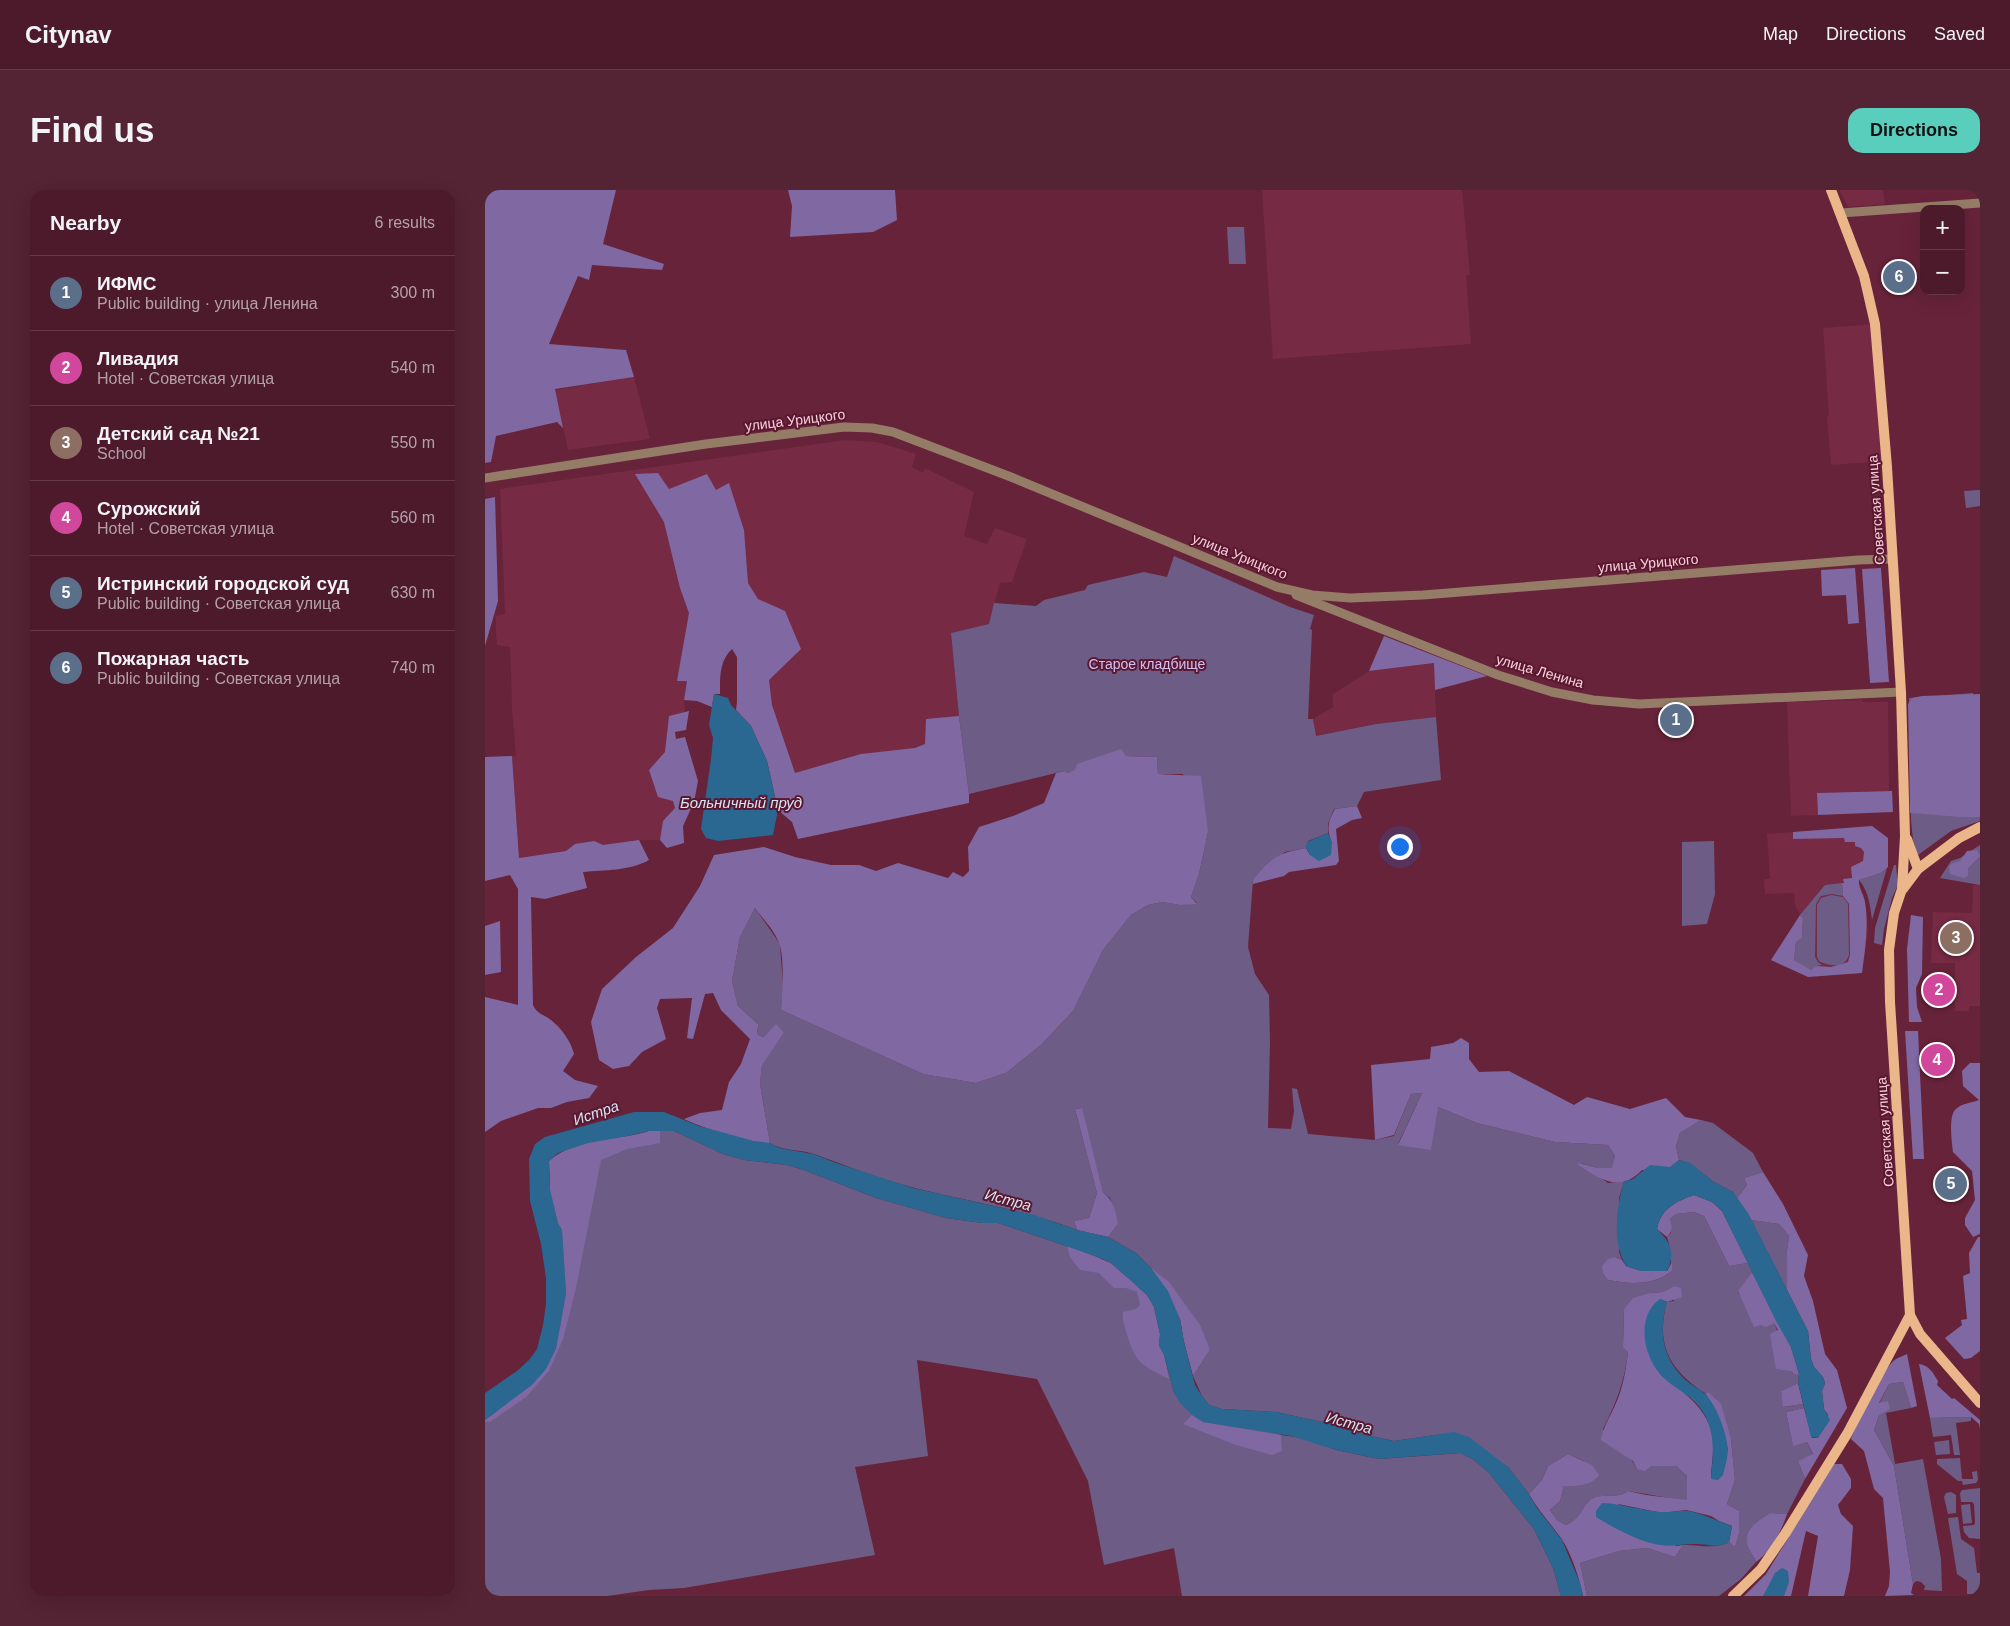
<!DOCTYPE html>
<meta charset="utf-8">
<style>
:root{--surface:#4d1a2c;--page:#542334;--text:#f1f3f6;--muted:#b3a1a9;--line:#643848;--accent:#5acebc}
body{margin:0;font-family:Helvetica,sans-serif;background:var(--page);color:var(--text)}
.controls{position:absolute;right:15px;top:15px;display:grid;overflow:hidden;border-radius:10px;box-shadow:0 5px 20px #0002}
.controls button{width:45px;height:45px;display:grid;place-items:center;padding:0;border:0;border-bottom:1px solid var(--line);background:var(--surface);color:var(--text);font:25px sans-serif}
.you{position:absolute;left:914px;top:656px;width:18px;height:18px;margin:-12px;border:4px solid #fff;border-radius:50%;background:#1a73e8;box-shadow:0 0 0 8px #1a73e833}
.badge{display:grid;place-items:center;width:32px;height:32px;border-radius:50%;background:var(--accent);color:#fff;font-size:16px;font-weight:700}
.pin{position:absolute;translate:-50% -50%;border:2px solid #fff;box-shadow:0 1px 5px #0006}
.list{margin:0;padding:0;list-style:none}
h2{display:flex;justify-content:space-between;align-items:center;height:65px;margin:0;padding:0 20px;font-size:21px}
h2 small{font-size:16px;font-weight:400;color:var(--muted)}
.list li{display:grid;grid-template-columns:32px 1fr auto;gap:15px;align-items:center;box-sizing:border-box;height:75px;padding:0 20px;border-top:1px solid var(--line)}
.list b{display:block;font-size:19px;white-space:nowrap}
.list p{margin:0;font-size:16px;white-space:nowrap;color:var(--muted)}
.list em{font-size:16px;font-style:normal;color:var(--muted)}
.map{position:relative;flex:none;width:1495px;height:1406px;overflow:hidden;border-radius:15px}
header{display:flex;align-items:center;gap:30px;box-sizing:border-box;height:70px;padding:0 25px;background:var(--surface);border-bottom:1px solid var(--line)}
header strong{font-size:24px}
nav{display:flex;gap:28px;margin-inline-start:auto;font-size:18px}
.intro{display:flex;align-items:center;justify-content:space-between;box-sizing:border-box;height:120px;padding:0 30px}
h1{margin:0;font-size:35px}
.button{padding:12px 22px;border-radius:15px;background:var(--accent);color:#111;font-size:18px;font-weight:700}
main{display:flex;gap:30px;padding:0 30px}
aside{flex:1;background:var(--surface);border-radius:15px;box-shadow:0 5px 20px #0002}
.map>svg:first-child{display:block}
</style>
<header>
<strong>Citynav</strong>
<nav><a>Map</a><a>Directions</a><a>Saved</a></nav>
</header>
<div class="intro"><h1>Find us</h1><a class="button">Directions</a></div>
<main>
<aside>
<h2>Nearby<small>6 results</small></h2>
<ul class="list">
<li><span class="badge" style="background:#5c6f8a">1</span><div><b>ИФМС</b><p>Public building · улица Ленина</p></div><em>300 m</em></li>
<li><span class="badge" style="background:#d1479c">2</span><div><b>Ливадия</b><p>Hotel · Советская улица</p></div><em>540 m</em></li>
<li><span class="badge" style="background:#8d6e63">3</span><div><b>Детский сад №21</b><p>School</p></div><em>550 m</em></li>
<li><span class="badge" style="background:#d1479c">4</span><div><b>Сурожский</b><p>Hotel · Советская улица</p></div><em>560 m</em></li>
<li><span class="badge" style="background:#5c6f8a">5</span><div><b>Истринский городской суд</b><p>Public building · Советская улица</p></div><em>630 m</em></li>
<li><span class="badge" style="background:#5c6f8a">6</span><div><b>Пожарная часть</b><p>Public building · Советская улица</p></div><em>740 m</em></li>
</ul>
</aside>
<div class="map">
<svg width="1495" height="1406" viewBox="0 0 1495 1406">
<rect width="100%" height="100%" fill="#67233a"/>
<g fill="#762a44">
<polygon points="777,0 977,0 985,85 981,85 986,154 788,169"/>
<polygon points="1354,0 1398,0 1400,14 1363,17"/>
<polygon points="1390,134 1401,271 1346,275 1342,227 1344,226 1338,138"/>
<polygon points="149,187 165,249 83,260 70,200"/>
<polygon points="360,250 392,252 431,264 427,277 438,283 440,278 489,302 479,346 502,354 510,338 542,349 527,392 515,393 504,434 466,443 474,526 484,604 313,635 269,472 214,416 199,510 201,536 185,538 194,620 185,646 175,650 154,650 34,668 27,566 31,566 27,518 25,457 12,455 11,442 11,426 20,424 15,299"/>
<polygon points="949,473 951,527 891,534 831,546 828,529 848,517 847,505 884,481"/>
<polygon points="1377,510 1378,512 1403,512 1404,601 1332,603 1333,625 1306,626 1302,512"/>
<polygon points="1387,636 1403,648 1403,677 1396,683 1374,690 1374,692 1380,711 1383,741 1377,783 1323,787 1286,770 1315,725 1310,715 1309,703 1280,704 1279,689 1285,689 1282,644"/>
<polygon points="1488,695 1495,695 1495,816 1484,816 1484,821 1470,821 1470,773 1446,773 1448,722 1487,723"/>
</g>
<g fill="#6d5d86">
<polygon points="742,37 759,37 761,74 744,74"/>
<polygon points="1495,300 1495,316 1481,318 1479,301"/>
<path d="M689,366L805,417L829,425L825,439L827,440L823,529H828L831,546L891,534L951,527L956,590L879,602L872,616L849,619L843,634V643L823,651L821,658L800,662L768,690L763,757L770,784L784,805L785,852L783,938L806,939L809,921L807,898L812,899L823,944L890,950L909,946L926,904L937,903L913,954L953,917L992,933L1070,952L1123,955L1130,966L1128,978H1113L1095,973L1123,993L1139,992L1134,1008V1062L1137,1070L1130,1067L1123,1090C1144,1094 1170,1096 1187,1081L1185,1058L1182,1047L1186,1043L1184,1030L1191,1024L1209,1022L1219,1026L1244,1076L1263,1073L1267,1082L1253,1102L1276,1135L1289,1132L1306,1181L1309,1184H1314L1313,1193L1296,1201L1299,1217L1318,1214L1319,1218L1301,1222L1308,1255L1322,1252L1328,1265L1313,1271L1320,1289L1302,1324L1286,1323L1263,1357L1271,1372L1256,1389L1234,1406H1102L1095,1373L1134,1361L1162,1358L1190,1367L1198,1355C1214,1354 1230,1360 1244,1352L1250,1357L1254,1344V1321L1242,1314L1250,1290L1246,1249L1223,1202L1220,1203C1185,1180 1170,1155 1182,1112L1189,1111V1096L1178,1102L1165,1103L1139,1119L1138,1156L1143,1162C1140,1190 1131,1214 1118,1239C1127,1250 1147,1267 1152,1279L1166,1276H1191L1202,1286V1311L1143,1301C1132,1309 1120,1303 1108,1308C1097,1314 1098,1327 1081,1335L1072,1330L1065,1320L1075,1311L1079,1296L1099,1271L1083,1264L1063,1276L1057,1290L1044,1304L1023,1277L957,1244L909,1251L872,1243L842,1233L791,1222L737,1219L724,1215L717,1206L708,1186L725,1160L666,1078L651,1063L623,1047L633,1034L625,1008L618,1002L596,918L590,919L612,1003L604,1028L589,1031L592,1040C540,1019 484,1012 430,998C395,989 362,976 329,964C314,959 297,961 285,953L275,894L277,874L299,843L279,847L273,845L272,840L274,835L253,816L247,791L255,747L270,718L295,754L298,796L296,820L438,884L491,893L521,883L556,855L588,821L618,760L646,725L663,715L677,712L695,715L712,713L706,707L714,684L723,642L698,584H673L672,567L641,566L583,583L580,581L571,583L484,604L474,526L466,443L504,434L509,413L551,416L559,410L600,400L603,395L659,382L682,387Z"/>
<polygon points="1488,503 1495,631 1466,641 1433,665 1428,650 1426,630 1424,508"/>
<polygon points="1229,651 1230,704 1222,734 1197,736 1197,652"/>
<polygon points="1495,655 1495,695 1455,688 1466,671 1475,668"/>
<polygon points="1409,675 1411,675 1413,695 1407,708 1399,739 1397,755 1389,753 1390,738"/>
<path d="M1402,678L1387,730C1385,715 1384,702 1374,690L1396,683Z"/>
<polygon points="1357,693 1358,706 1347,704 1336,706 1331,714 1330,767 1333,772 1337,775 1332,776 1328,780 1322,779 1309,770 1311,752 1317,748 1318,728 1315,725 1340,695"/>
<path d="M1346,705L1358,707L1363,714L1364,765C1360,778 1345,777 1334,771L1332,767V715L1336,708Z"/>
<polygon points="1216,930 1228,933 1268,963 1278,982 1259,988 1262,995 1252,1008 1248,1002 1229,992 1204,973 1194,970 1191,956 1195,943"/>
<polygon points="164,941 189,941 238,964 259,970 302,975 319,980 391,1008 461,1028 497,1033 513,1033 613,1067 652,1094 679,1165 689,1203 796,1245 817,1248 851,1260 894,1269 976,1263 989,1270 1004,1283 1049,1339 1068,1378 1076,1406 697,1406 689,1358 619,1375 603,1291 552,1189 432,1170 443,1266 370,1277 390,1365 199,1398 164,1400 122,1406 0,1406 0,1230 11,1222 61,1179 65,1000"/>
<polygon points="1266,1030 1294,1034 1304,1046 1302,1060 1302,1100"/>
<polygon points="1418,1192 1426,1218 1401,1223 1410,1274 1438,1269 1456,1369 1457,1401 1439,1400 1440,1396 1436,1392 1431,1391 1428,1394 1409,1276 1389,1240 1394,1225 1394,1214 1404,1194"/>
<polygon points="1486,1227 1486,1231 1471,1233 1475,1265 1469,1265 1466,1245 1448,1247 1445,1228"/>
<polygon points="1464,1250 1465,1264 1451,1265 1449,1252"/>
<polygon points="1475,1268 1477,1289 1488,1289 1487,1282 1492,1281 1493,1290 1491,1293 1478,1295 1477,1291 1473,1291 1452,1274 1452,1269"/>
<polygon points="1495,1298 1495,1349 1484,1348 1479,1342 1478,1336 1489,1335 1490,1333 1489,1314 1487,1312 1476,1312 1475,1303 1477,1300"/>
<polygon points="1466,1302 1471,1305 1471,1323 1463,1324 1459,1307 1461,1303"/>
<polygon points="1485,1314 1487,1333 1478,1334 1476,1315"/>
<polygon points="1473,1327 1476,1349 1489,1358 1492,1383 1495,1383 1495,1404 1482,1404 1482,1391 1472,1384 1463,1328"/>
</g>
<g fill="#8068a3">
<polygon points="0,0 131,0 118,54 179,74 177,80 107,75 104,90 93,86 64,154 141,160 149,187 70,199 78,238 72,232 11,246 6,272 0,273"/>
<polygon points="303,0 410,0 412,30 388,42 305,47 307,16"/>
<path d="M173,283L184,299L222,284L231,300L244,293L259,340L263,393L273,409L300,421L316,459L284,490L287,515L310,583L376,564L430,558L440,554L441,529L474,526L484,604V613L313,649L307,632L293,620L282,571L266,536L251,520L252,512V467L247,459C234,471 235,488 235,504H229L227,517L212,511L199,510L202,491H192L204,423L195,398L179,332L150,284Z"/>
<polygon points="10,307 13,411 0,456 0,309"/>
<polygon points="1370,378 1374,433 1363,434 1361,405 1337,406 1336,380"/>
<polygon points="1396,378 1404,492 1385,493 1377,379"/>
<polygon points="899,446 1002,486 950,500 949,473 884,481"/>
<path d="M1495,504V627C1471,628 1449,624 1425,623L1423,514L1427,508L1437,506Z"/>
<polygon points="204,521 201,540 190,542 191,549 200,547 213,591 209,612 198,636 199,653 182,658 175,650 178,631 190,618 188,611 173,607 164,580 180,562 184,526"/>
<path d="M636,559L641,566L672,567L673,584L716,586L723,642L714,684L706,707L712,714L695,715L677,712L663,715L646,725L618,760L588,821L556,855L521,883L491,893L438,884L296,820C297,805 300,767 294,753C290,741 278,729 270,718L255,747L247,791L253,816L274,835L272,840L273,845L279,847L291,834L299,843L277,875L275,894L285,953C268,955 215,937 199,929L215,923L237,920L244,892L256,874L265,849L236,820L228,803L220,804L208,849L202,848L207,808L175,809L172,818L181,849L157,862L144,876L128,879L114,870L106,832L117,799L151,767L188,738L215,696L229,665L279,657L310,667L346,675H374L391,681L413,673L463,688L468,682L478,687L484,681L483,657L494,637L528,626L559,613L571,583L580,581L583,583L590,580L592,574Z"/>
<path d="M27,566L34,668L81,661L90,654L109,651L118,655L154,650L164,670C145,681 119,680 98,682L102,698L60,709L46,707L48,815C52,824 58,824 66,830C76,838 86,851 89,864L78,881L90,890L113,896L104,908L82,912L66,918H53L16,931L0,942V807L33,815V699L25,685L0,691V567Z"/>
<polygon points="1407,601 1408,622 1333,625 1332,603"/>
<path d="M872,616L877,628L867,630L851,639L854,671L851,675L804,682L799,686L768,694V690C786,668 792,663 821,658L825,665L847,653C841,639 843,632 850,619Z"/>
<path d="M1387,636L1403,648V677L1396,683L1374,690C1373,698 1379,705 1380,712C1384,736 1380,759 1377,783L1323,787L1286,770L1315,725L1318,728L1317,748L1311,752L1309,770L1326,780L1332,776L1346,777L1363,772L1365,765L1364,714L1358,706L1357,693H1359L1358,689L1367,688L1366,677L1378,671L1379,662L1376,658L1370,656V652H1360L1359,648L1308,649V642Z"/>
<polygon points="1492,660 1495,666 1483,678 1483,686 1479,688 1465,684 1464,677 1466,674 1475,671 1482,661"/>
<polygon points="1426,725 1438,727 1437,784 1431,798 1432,817 1437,832 1424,832 1422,759"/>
<polygon points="15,731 16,782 0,785 0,736"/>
<polygon points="1420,841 1433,841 1439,969 1428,969"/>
<path d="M976,848L984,853V869L994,882L1024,881L1089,915L1102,907L1145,919L1181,908L1200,927L1216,930L1195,943L1191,956L1194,970L1185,978L1157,980C1134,1004 1116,989 1093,975L1094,973L1113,978H1127L1130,966L1123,955L1070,952L992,933L953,917L946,960L913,955L937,903L926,904L909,945L890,950L886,875L945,869L946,857L968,853Z"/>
<path d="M1485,873H1495V1044L1488,1047L1480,1035V1028L1490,1010L1487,981L1468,962C1467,952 1463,925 1471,919C1477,913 1487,913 1494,910L1478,896L1477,881Z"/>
<path d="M597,918L618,1002C628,1010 631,1021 633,1034L623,1047L592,1040L589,1031L604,1028L612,1003L590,919Z"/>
<path d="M164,941H175V953L142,959L116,970L91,1098L78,1149L64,1181L41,1207L5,1232H0V1230L11,1222L75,1139L81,1103L77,1040L73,1033L65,1000L64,971C91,947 132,951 164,941Z"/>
<polygon points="1278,982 1298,1014 1323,1065 1319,1086 1328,1111 1340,1164 1352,1180 1362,1218 1320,1289 1313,1271 1328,1264 1322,1252 1308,1256 1301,1222 1319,1218 1327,1248 1333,1248 1343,1225 1339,1219 1337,1201 1340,1193 1338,1187 1329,1177 1326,1169 1323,1141 1302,1100 1302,1060 1304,1046 1294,1034 1266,1030 1252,1008 1262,995 1259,988"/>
<path d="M1209,1005L1227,1012L1237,1021L1263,1073L1244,1076L1219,1026L1209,1022L1191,1024L1185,1029C1187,1037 1188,1041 1182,1047L1172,1039C1176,1018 1192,1011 1209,1005Z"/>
<polygon points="1493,1047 1495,1047 1495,1161 1486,1168 1479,1169 1460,1148 1477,1135 1476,1130 1482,1129 1478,1086 1485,1083 1484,1063"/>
<path d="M582,1055L626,1073L662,1105L669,1117L675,1144L674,1156L679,1165L684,1189C656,1175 650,1173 641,1141C639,1134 637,1129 638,1122L651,1119L655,1115L652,1102L641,1098H629L614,1083L595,1080L585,1067Z"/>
<path d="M1130,1067L1137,1070L1141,1076L1156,1081H1182L1187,1072V1081C1169,1096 1144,1094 1123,1090L1118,1083L1117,1076L1123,1069Z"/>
<polygon points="666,1078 684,1092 715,1135 725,1160 708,1186 699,1152 695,1129"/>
<polygon points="1267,1082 1306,1157 1314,1184 1309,1184 1306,1181 1291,1179 1285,1144 1293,1140 1289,1133 1281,1137 1276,1135 1269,1137 1253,1101"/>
<path d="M1189,1096L1196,1098L1197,1107L1182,1112L1175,1109V1184C1197,1201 1225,1219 1228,1250C1229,1263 1226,1276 1226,1289L1243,1260C1239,1239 1232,1222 1220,1203L1223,1202L1236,1214L1246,1249L1250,1290L1242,1314L1254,1321V1344L1250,1357L1244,1352L1247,1336L1234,1331L1226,1326L1201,1320L1177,1323L1133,1314L1191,1356L1198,1355L1190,1367L1162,1358L1134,1361L1095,1373L1102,1406H1098C1094,1387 1087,1365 1076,1348C1065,1333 1053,1320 1044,1304L1057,1290L1063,1276L1083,1264L1107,1275L1114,1285C1107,1296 1091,1296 1079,1296L1075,1311L1065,1320L1072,1330L1081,1335C1098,1327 1097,1314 1108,1308C1119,1303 1132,1309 1143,1301L1161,1305L1202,1310V1286L1191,1276H1166L1160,1281L1152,1279L1148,1271L1116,1250C1118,1236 1126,1226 1131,1213C1138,1198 1141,1179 1143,1162L1138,1157L1139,1119L1148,1108L1165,1103L1178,1102Z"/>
<path d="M1422,1164L1432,1216L1426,1218L1418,1192L1404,1194L1394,1213L1403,1211L1405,1219L1394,1225L1389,1240L1409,1276L1428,1394L1426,1403L1429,1405L1400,1406L1404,1396L1405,1382L1398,1308L1389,1299L1379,1261L1366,1249C1372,1233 1398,1177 1411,1169C1414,1167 1419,1166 1422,1164Z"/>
<path d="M1434,1174C1444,1175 1448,1183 1453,1191L1452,1195L1467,1209L1469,1208L1495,1230V1239L1494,1234L1486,1227L1445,1228Z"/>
<polygon points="1313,1193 1318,1214 1298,1217 1296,1201"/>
<polygon points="707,1225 718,1232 796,1245 797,1261 787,1265 751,1255 698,1234"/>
<polygon points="1349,1274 1357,1274 1366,1289 1366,1298 1353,1315 1356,1324 1368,1336 1365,1380 1359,1406 1323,1406 1333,1346 1321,1341 1306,1406 1259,1406 1281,1384"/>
<path d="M1286,1323L1302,1324C1296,1342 1287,1360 1271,1372C1269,1367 1265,1362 1263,1357C1257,1340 1274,1330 1286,1323Z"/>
</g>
<g fill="#2a6791">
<polygon points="229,504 243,508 246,515 266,536 282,571 293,620 288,645 233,651 221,648 216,639 226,569 228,548 224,535"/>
<polygon points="843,643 847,653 846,665 834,671 825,665 821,658 822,652"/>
<polygon points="149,922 179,922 214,936 269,951 285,953 294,958 328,964 354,974 428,998 549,1025 592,1040 623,1047 651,1063 666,1078 683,1101 695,1129 699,1152 710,1195 717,1206 724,1215 738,1219 791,1222 842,1233 872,1243 909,1251 969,1242 984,1247 1023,1277 1044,1304 1052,1318 1077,1350 1095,1393 1098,1406 1076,1406 1068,1378 1049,1339 1004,1283 989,1270 976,1263 894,1269 851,1260 806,1246 718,1232 707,1225 695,1213 689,1203 679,1165 674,1156 675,1144 669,1117 662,1105 626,1073 613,1067 513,1033 497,1033 461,1028 391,1008 319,980 302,975 259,970 238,964 189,941 164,941 143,946 103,953 73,963 64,971 65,1000 73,1033 77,1040 81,1103 71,1159 61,1179 47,1195 0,1230 0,1203 32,1181 44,1170 52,1159 58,1135 61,1114 61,1088 56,1054 45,1011 44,969 50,954 60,947"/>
<path d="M1194,970L1204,972L1229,992L1248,1002L1263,1023L1323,1141L1326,1169L1329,1177L1338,1187L1340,1193L1337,1201L1339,1219L1345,1230L1333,1248L1326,1247L1313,1192L1314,1184L1306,1157L1291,1131L1237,1021L1227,1012L1209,1005C1192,1011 1176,1018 1172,1039C1185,1051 1191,1064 1182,1081H1156L1141,1076C1127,1052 1131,1018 1139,992L1148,989L1165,975L1185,977Z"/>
<path d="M1175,1109L1182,1112C1173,1143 1178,1171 1203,1192C1208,1196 1215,1199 1219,1203C1232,1215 1241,1242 1243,1259C1243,1267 1240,1277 1238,1285L1233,1290L1226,1289C1228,1266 1231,1243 1218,1222C1207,1204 1188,1199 1175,1184C1158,1164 1151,1126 1175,1109Z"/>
<path d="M1117,1313C1137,1314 1156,1320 1175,1322C1184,1323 1194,1320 1203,1321C1220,1324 1231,1331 1247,1336L1244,1352C1232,1359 1223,1354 1210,1354C1198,1354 1187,1357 1175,1355C1154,1352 1129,1338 1111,1327V1321Z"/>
<polygon points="1297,1378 1303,1381 1304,1392 1299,1406 1278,1406 1290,1383"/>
</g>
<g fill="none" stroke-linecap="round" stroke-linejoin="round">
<g stroke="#957c66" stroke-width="9">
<polyline points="1356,23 1495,13"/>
<polyline points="0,288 221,254 359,237 387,238 408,242 526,287 792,397 827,405 865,408 938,405 1373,370 1408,369"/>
<polyline points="811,405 1013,485 1067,502 1108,510 1154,514 1416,502"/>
</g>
<g stroke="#ebb78a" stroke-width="10">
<polyline points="1346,0 1379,86 1390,134 1402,277 1416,502 1420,646 1417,699 1409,723 1404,760 1405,812 1425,1125 1435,1144 1495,1213"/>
<polyline points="1422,649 1433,679"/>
<polyline points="1418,699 1433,679 1474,648 1495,637"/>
<polyline points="1248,1406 1276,1379 1300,1344 1362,1244 1425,1125"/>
</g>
</g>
<g text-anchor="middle" stroke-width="4" stroke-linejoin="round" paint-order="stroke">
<g font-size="14" fill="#f9cfd9" stroke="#5a1730">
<text transform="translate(310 230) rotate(-7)" y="5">улица Урицкого</text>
<text transform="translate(1391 320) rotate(-94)" y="5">Советская улица</text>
<text transform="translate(755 366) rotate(22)" y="5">улица Урицкого</text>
<text transform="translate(1163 373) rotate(-5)" y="5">улица Урицкого</text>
<text transform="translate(1055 481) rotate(16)" y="5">улица Ленина</text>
<text transform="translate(1400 942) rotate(-94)" y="5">Советская улица</text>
</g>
<g font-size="14" fill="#d3c0f3" stroke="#5a1730">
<text x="662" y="479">Старое кладбище</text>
</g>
<g font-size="15" font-style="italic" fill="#d5e5f2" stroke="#5a1730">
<text x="256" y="618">Больничный пруд</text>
<text transform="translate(111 923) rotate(-19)" y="5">Истра</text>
<text transform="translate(523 1010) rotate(15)" y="5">Истра</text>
<text transform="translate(864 1233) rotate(15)" y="5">Истра</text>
</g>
</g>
</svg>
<div class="controls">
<button>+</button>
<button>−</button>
</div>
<div class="you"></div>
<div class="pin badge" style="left:1191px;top:530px;background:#5c6f8a">1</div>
<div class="pin badge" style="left:1454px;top:800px;background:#d1479c">2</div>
<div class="pin badge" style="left:1471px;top:748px;background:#8d6e63">3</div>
<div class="pin badge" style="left:1452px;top:870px;background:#d1479c">4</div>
<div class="pin badge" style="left:1466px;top:994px;background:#5c6f8a">5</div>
<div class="pin badge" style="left:1414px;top:87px;background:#5c6f8a">6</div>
</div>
</main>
